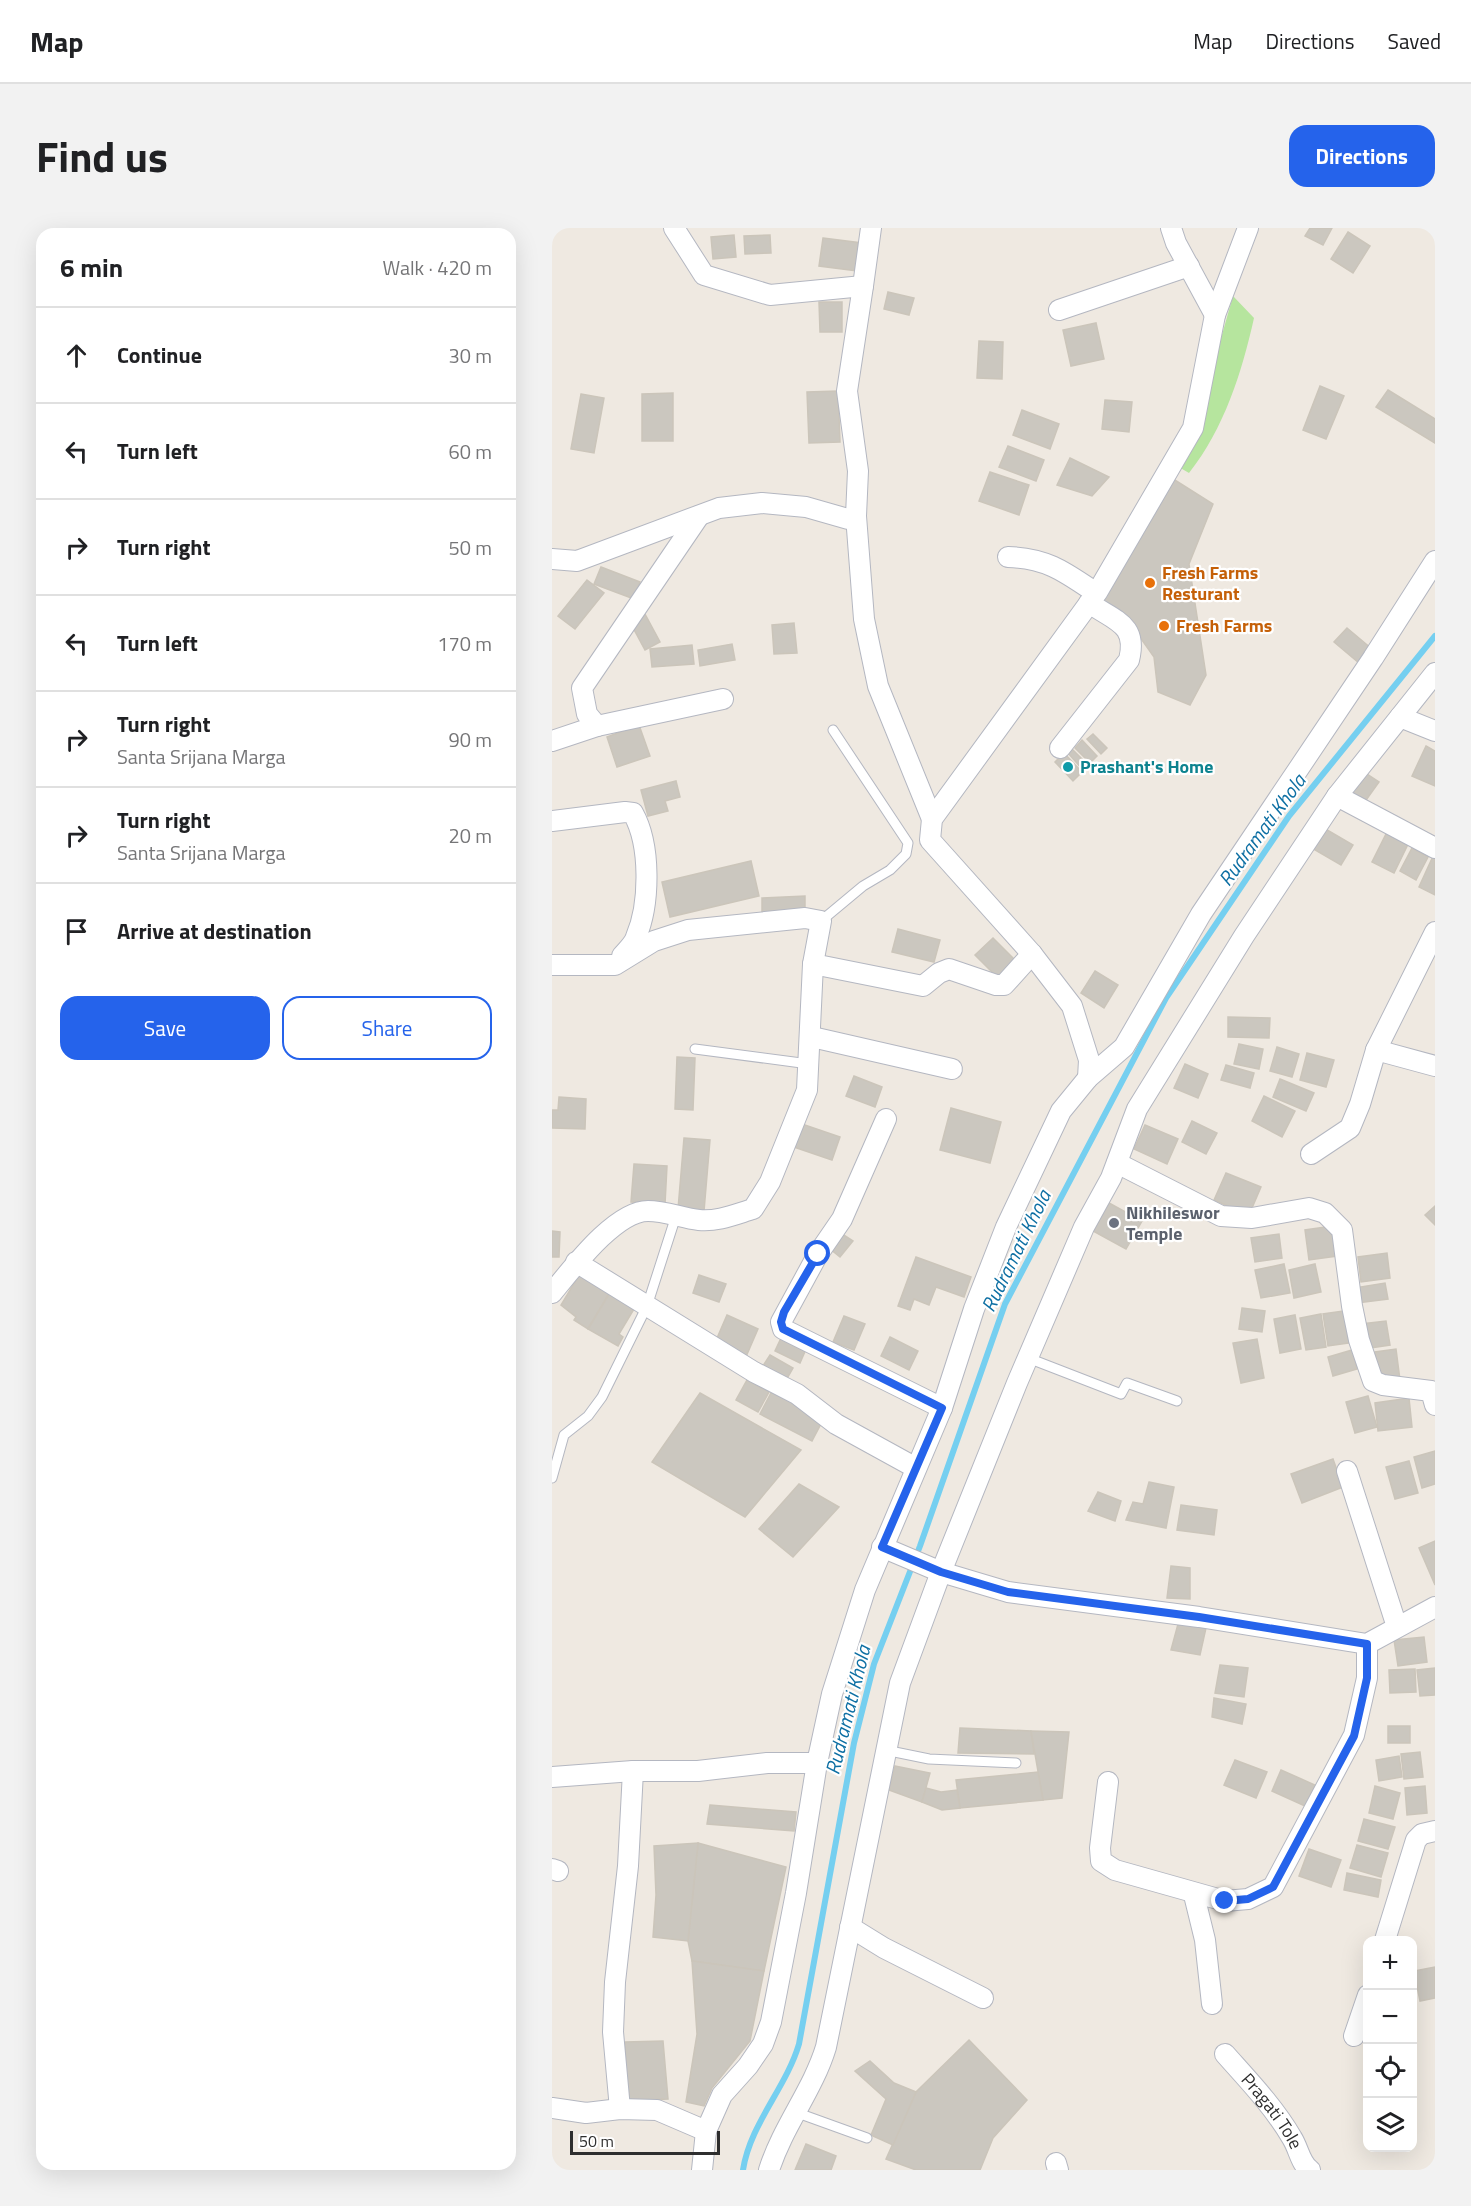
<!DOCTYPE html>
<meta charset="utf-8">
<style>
:root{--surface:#fff;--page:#f2f2f2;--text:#202124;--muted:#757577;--line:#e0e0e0;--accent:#2563eb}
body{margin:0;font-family:"Titillium Web",sans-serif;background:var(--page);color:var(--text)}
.controls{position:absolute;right:18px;bottom:18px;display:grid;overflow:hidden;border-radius:12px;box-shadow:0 6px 24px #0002}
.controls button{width:54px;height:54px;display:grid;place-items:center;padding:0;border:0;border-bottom:2px solid var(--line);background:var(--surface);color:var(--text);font:30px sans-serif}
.scale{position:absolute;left:18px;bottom:15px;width:150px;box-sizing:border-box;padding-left:6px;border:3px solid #2e2e2e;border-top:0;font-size:16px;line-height:21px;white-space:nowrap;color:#2e2e2e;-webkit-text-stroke:4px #fff;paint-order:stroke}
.stop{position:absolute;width:18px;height:18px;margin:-14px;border:4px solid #2563eb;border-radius:50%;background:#fff}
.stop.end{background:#2563eb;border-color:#fff;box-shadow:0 2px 6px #0008}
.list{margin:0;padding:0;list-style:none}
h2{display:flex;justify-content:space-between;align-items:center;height:78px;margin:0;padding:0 24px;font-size:26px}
h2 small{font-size:20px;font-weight:400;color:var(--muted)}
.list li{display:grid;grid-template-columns:39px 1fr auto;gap:18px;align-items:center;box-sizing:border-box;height:96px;padding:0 24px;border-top:2px solid var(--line)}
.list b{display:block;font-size:22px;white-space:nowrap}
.list p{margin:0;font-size:20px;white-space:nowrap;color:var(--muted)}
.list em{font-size:20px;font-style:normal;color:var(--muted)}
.actions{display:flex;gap:12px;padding:18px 24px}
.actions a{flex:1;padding:14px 0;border:2px solid var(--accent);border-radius:18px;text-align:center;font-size:21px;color:var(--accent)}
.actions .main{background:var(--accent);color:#fff}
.icon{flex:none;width:33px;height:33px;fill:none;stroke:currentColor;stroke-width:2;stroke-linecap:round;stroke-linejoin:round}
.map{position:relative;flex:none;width:883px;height:1942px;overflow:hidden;border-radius:18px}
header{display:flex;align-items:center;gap:36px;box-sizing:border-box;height:84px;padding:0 30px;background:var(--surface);border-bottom:2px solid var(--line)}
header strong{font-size:28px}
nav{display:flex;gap:33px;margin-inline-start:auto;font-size:21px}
.intro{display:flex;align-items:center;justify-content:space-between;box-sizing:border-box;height:144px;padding:0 36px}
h1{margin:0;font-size:42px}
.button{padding:15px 27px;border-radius:18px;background:var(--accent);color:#fff;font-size:21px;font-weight:700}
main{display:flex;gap:36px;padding:0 36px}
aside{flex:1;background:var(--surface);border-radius:18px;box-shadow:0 6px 24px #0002}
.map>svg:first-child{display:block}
</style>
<header>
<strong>Map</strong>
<nav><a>Map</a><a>Directions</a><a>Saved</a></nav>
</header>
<div class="intro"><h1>Find us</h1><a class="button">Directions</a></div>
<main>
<aside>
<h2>6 min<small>Walk · 420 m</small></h2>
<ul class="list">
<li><svg class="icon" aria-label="ahead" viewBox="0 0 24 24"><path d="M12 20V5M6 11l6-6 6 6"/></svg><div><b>Continue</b></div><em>30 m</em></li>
<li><svg class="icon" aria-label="left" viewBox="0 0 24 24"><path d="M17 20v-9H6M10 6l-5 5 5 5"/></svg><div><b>Turn left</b></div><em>60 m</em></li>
<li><svg class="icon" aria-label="right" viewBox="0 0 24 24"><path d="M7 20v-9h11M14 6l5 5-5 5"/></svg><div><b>Turn right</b></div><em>50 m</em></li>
<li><svg class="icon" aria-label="left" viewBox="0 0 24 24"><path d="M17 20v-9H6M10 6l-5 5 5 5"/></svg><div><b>Turn left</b></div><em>170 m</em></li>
<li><svg class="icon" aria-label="right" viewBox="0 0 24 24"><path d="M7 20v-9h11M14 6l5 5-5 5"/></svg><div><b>Turn right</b><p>Santa Srijana Marga</p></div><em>90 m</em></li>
<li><svg class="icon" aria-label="right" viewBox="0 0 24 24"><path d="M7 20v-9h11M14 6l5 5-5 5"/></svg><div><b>Turn right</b><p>Santa Srijana Marga</p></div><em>20 m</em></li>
<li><svg class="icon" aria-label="arrive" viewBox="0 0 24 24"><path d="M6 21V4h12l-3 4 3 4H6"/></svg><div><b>Arrive at destination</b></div></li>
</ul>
<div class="actions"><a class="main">Save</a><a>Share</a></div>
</aside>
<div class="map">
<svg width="883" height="1942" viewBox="0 0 883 1942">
<rect width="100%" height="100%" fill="#efe9e1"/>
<path fill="#b6e59e" d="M681,68L702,90C690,144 672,201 637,245L625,238L643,217L654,163Z"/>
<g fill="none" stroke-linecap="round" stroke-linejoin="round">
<path stroke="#75cff0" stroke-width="6" d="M191,1942C198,1896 234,1860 247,1816L302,1515L322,1436L368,1318L453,1076L614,770L737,588L883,408"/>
</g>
<g fill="#cbc7bf" stroke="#cbc5ba" stroke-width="1.5">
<polygon points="758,0 780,0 771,17 753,8"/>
<polygon points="796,4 818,18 801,45 779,31"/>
<polygon points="182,7 184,29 161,31 159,9"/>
<polygon points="218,7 219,25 193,26 192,8"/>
<polygon points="271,10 310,15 305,43 267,38"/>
<polygon points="336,64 362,70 357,87 332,81"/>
<polygon points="267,74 290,74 290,104 268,104"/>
<polygon points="544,95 552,131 519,138 511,102"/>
<polygon points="427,113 451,114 450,151 425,150"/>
<polygon points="768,158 792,168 774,211 751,202"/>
<polygon points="836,162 883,191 883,215 824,179"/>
<polygon points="286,163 288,214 257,215 255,164"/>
<polygon points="121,165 121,213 90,213 90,166"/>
<polygon points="29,166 52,170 42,225 19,221"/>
<polygon points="553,172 580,174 577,204 550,201"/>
<polygon points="470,182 507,196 498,221 461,207"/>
<polygon points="456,218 492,232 484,253 447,239"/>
<polygon points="518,230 557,249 540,268 505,257"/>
<polygon points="438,244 477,257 467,287 427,273"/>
<polygon points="618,249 661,276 637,336 654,447 638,477 606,464 602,429 583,402 544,374"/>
<polygon points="49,339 88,354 82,371 42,356"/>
<polygon points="35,352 52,365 23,401 6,388"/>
<polygon points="93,386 108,414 93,422 78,394"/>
<polygon points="242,395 245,425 222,426 220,397"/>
<polygon points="795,400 820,421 807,435 782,414"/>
<polygon points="180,416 183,432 148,438 146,422"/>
<polygon points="140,417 142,436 100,439 98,421"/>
<polygon points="87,497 98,528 65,539 55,509"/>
<polygon points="541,506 555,520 549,526 535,511"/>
<polygon points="530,512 545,528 538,535 523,520"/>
<polygon points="874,518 883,523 883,558 860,548"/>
<polygon points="520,521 537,538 531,542 516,525"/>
<polygon points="512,525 530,544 521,553 503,534"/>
<polygon points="809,542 827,554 812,575 794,562"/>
<polygon points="124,553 128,569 113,573 116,583 96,588 89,562"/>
<polygon points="770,599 801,617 789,637 758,619"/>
<polygon points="836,602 858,612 842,645 820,634"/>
<polygon points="860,620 876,629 864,652 848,643"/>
<polygon points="882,626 883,627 883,667 867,659"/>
<polygon points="199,633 207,668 118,689 110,654"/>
<polygon points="253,668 253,683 210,685 210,670"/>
<polygon points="346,701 388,712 382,734 340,724"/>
<polygon points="441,710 466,735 448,752 423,727"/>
<polygon points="543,743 566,757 552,780 529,765"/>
<polygon points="676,789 718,790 717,810 676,809"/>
<polygon points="687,816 711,821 707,841 682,836"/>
<polygon points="725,819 747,826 740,849 718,843"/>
<polygon points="755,825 782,832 774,859 748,852"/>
<polygon points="125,829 143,830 141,882 123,881"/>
<polygon points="633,836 656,846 646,870 622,860"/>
<polygon points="674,837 702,845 698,860 669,852"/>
<polygon points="302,848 330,859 323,879 294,868"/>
<polygon points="728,851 762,865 754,883 721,869"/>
<polygon points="712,868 743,883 730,909 700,893"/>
<polygon points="7,869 34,871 33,901 0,900 0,882 6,882"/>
<polygon points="399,880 449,894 438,935 388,922"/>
<polygon points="640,893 665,905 654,926 630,914"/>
<polygon points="244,894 288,909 280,932 236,917"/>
<polygon points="593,897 626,911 615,936 582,921"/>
<polygon points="132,910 158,912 152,983 126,981"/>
<polygon points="82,936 115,938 113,976 79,974"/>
<polygon points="674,945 709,959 697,987 662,972"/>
<polygon points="557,975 590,993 574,1021 541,1003"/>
<polygon points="883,978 883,997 873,987"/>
<polygon points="780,998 785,1028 757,1032 753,1002"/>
<polygon points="0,1003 8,1004 7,1029 0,1029"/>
<polygon points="287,1004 301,1013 288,1029 277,1020"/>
<polygon points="727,1006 730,1030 703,1034 699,1010"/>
<polygon points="835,1025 838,1050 809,1054 806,1029"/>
<polygon points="364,1029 419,1049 412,1069 384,1059 377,1077 362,1071 358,1082 346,1078"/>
<polygon points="732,1036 738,1065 709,1070 703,1042"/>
<polygon points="763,1036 769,1064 742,1070 737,1042"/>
<polygon points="27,1047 57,1066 36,1101 22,1092 24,1089 9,1077"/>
<polygon points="147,1047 174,1056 167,1074 141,1065"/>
<polygon points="833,1055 836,1071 805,1075 802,1060"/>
<polygon points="57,1066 82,1081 67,1106 71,1109 66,1118 36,1101"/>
<polygon points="690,1080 713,1083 710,1104 687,1101"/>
<polygon points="798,1082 803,1114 776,1118 771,1086"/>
<polygon points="769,1086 774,1119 754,1122 748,1090"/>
<polygon points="175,1087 206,1101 193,1131 162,1117"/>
<polygon points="743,1087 749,1121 728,1125 722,1091"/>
<polygon points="292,1088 313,1096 302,1122 281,1114"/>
<polygon points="834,1093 838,1117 812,1121 809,1096"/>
<polygon points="230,1108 255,1119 248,1135 223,1123"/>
<polygon points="338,1109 366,1123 357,1142 329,1128"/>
<polygon points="705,1111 712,1150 689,1155 681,1115"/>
<polygon points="844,1121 848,1152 826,1155 823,1124"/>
<polygon points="800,1122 805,1141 781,1148 776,1129"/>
<polygon points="218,1127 241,1140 233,1154 209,1141"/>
<polygon points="195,1152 217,1164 206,1184 184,1172"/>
<polygon points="220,1163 272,1190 260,1213 208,1186"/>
<polygon points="148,1165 249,1222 193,1289 100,1234"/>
<polygon points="816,1168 825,1199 803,1205 794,1174"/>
<polygon points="857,1170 860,1199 826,1203 823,1175"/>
<polygon points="883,1223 883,1256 870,1260 862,1229"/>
<polygon points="781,1231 791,1259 750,1275 739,1246"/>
<polygon points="857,1233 866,1265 843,1271 834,1239"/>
<polygon points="597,1254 622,1259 614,1300 574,1292 581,1274 591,1276"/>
<polygon points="247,1256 287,1279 241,1329 207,1301"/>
<polygon points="546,1264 569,1273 563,1293 536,1283"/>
<polygon points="629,1277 665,1282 662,1307 625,1302"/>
<polygon points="883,1313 883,1357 867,1320"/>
<polygon points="619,1338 638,1340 638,1371 615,1370"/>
<polygon points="626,1396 654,1400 648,1427 619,1422"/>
<polygon points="872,1409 875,1434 846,1438 842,1412"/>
<polygon points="668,1437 696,1440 692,1469 663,1465"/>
<polygon points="883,1440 883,1467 868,1468 865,1442"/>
<polygon points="863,1441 864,1464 838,1465 837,1442"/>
<polygon points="662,1470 694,1476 690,1496 660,1489"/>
<rect x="836" y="1498" width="22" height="17"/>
<polygon points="408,1500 479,1503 482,1526 406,1525"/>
<polygon points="479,1503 517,1504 510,1570 491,1572"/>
<polygon points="868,1524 871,1549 852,1551 849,1526"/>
<polygon points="847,1528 850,1549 827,1553 824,1532"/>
<polygon points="683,1532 715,1544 704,1570 672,1557"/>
<polygon points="343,1538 378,1545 370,1574 337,1562"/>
<polygon points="729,1542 763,1557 753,1578 720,1563"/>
<polygon points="486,1544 491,1572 408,1580 404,1552"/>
<polygon points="823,1558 848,1565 841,1591 817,1585"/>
<polygon points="873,1558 875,1585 855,1587 853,1560"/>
<polygon points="374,1560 389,1564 405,1562 408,1580 390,1582 370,1574"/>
<polygon points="158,1577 244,1584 242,1603 155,1596"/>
<polygon points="812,1591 843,1599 836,1621 806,1613"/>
<polygon points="146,1615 234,1639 212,1743 140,1733 136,1713"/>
<polygon points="146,1615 136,1713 101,1709 104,1667 102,1618"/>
<polygon points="805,1617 836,1625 829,1649 798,1640"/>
<polygon points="757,1621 789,1632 779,1659 747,1648"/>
<polygon points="795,1645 829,1652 826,1669 792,1662"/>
<polygon points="140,1733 212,1743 198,1813 160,1860 152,1878 134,1874 145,1806"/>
<polygon points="883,1739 883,1770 868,1773 862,1743"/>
<polygon points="417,1812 475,1872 441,1910 428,1942 364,1942 334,1931 364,1864"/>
<polygon points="111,1813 116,1871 75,1873 73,1814"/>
<polygon points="318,1833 342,1855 364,1864 341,1917 319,1907 334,1871 303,1843"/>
<polygon points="254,1916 284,1928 279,1942 243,1942"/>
</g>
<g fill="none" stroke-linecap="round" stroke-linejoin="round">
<defs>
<g id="service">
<polyline points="269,693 311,658 338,642 354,626 356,615 281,502"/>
<polyline points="143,821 257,836"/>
<polyline points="476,1130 569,1166 575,1155 625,1173"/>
<polyline points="0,1250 12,1207 36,1188 50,1169 95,1078 124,988"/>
<polyline points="333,1522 377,1531 464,1535"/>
<polyline points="243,1884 315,1910"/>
</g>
<g id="minor">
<polyline points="619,0 624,15 663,87"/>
<polyline points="311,58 319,0"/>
<polyline points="507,82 637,38"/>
<polyline points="304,288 312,391 326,458 380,591"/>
<path d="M456,329C495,330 513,344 544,365"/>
<polyline points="0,331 25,333 167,280 210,275 254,279 296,291 304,288 306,243 295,163 311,58 218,67 152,47 122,0"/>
<polyline points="848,489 883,503"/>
<polyline points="45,498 35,486 30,460 147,288"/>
<polyline points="0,513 45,498 171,471"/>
<path d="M508,520L577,432C586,396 563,393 537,375"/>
<polyline points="785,568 883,620"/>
<path d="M0,593L73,584L81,585C99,617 98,676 84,709C82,716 75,722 70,728"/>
<polyline points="883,704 824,822 883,838"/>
<polyline points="261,736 371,758 387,745 397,741 444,757 452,757 480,726"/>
<path d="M0,737H63L102,713L136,702L253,690L269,693L261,736L255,862L218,954L201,981C184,986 165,994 147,992C130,990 113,983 96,983C63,983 20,1041 0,1065"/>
<polyline points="260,809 400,841"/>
<polyline points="536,850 537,832 520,778 480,726 378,612 380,591 546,363 641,200 663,87 696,0"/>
<polyline points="334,891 290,991 266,1026 229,1094 231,1101 390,1180"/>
<polyline points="759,926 798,900 808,876 824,822"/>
<polyline points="565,935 669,988 700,990 757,980 773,985 790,1002 800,1078 807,1112 821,1153 831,1157 879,1163 883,1177"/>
<polyline points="24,1034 202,1144 245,1166 284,1196 364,1240"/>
<polyline points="795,1243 845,1399"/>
<polyline points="330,1319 389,1344 456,1364 647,1389 815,1416 883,1379"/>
<polyline points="0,1549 81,1543 146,1543 215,1535 265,1535"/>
<polyline points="556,1554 548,1620 549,1633 563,1642 673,1673 696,1671 721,1659 802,1507 815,1450 815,1416"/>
<polyline points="0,1641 6,1643"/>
<polyline points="642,1667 653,1712 660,1776"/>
<polyline points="298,1699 332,1720 431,1770"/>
<polyline points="833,1712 864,1612 870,1606 883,1603"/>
<polyline points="802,1808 816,1767"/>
<path id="s1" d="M673,1826C697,1853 722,1879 740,1910C747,1921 748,1935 758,1942"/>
<polyline points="0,1880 34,1885 68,1881 105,1882 154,1903"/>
<polyline points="68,1881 61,1804 63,1754 76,1638 81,1543"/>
<polyline points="504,1935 506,1942"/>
<polyline points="150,1942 154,1903 170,1867 196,1838 211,1816 219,1794 244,1665 265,1535 280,1466 313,1362 390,1180 422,1081 454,999 509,883 536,850 572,819 649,686 821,430 883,333"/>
<path d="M217,1942C231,1898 261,1862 274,1819L348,1455L389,1344L465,1155L532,999L559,950L585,881L692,708L785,568L883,445"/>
</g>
</defs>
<use href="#service" stroke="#b4b7c1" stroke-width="11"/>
<use href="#minor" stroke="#b4b7c1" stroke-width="22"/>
<use href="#service" stroke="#fff" stroke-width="9"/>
<use href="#minor" stroke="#fff" stroke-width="20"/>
</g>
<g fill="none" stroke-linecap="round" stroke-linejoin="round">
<polyline stroke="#2563eb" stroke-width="8" points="266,1026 232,1084 229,1094 231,1101 390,1180 330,1319 389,1344 456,1364 647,1389 815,1416 815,1450 802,1508 721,1659 696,1671 673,1673"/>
</g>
<g fill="#e8710a" stroke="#fff" stroke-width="2">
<circle cx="598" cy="355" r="6"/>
<circle cx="612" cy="398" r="6"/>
</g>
<circle fill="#0f9aa8" stroke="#fff" stroke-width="2" cx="516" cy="539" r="6"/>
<circle fill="#6b7280" stroke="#fff" stroke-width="2" cx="562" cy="995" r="6"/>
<g text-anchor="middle" stroke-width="4.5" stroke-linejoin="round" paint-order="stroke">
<g font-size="18" font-weight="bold" fill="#c56008" stroke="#fff" text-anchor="start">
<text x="610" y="351">Fresh Farms<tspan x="610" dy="21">Resturant</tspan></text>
<text x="624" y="404">Fresh Farms</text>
</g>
<g font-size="18" font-weight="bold" fill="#0d838f" stroke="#fff" text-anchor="start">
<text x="528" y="545">Prashant's Home</text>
</g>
<g font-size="18" font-weight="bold" fill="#5b616d" stroke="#fff" text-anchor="start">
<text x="574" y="991">Nikhileswor<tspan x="574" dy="21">Temple</tspan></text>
</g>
<g font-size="18" fill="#2e2e2e" stroke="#fff">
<text dy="6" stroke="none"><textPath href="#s1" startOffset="74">Pragati Tole</textPath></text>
</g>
<g font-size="20" font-style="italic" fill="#0d6fa3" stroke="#fff">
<text transform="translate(710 602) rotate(-54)" y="7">Rudramati Khola</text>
<text transform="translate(464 1023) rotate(-64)" y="7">Rudramati Khola</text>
<text transform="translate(296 1482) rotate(-76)" y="7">Rudramati Khola</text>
</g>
</g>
</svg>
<div class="controls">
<button>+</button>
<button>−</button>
<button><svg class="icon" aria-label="locate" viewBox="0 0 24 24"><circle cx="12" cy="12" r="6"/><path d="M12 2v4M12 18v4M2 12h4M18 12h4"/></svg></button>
<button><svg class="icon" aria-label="layers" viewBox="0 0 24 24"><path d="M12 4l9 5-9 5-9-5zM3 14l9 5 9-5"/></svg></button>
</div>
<div class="scale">50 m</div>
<div class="stop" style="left:266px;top:1026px"></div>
<div class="stop end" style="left:673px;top:1673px"></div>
</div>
</main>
